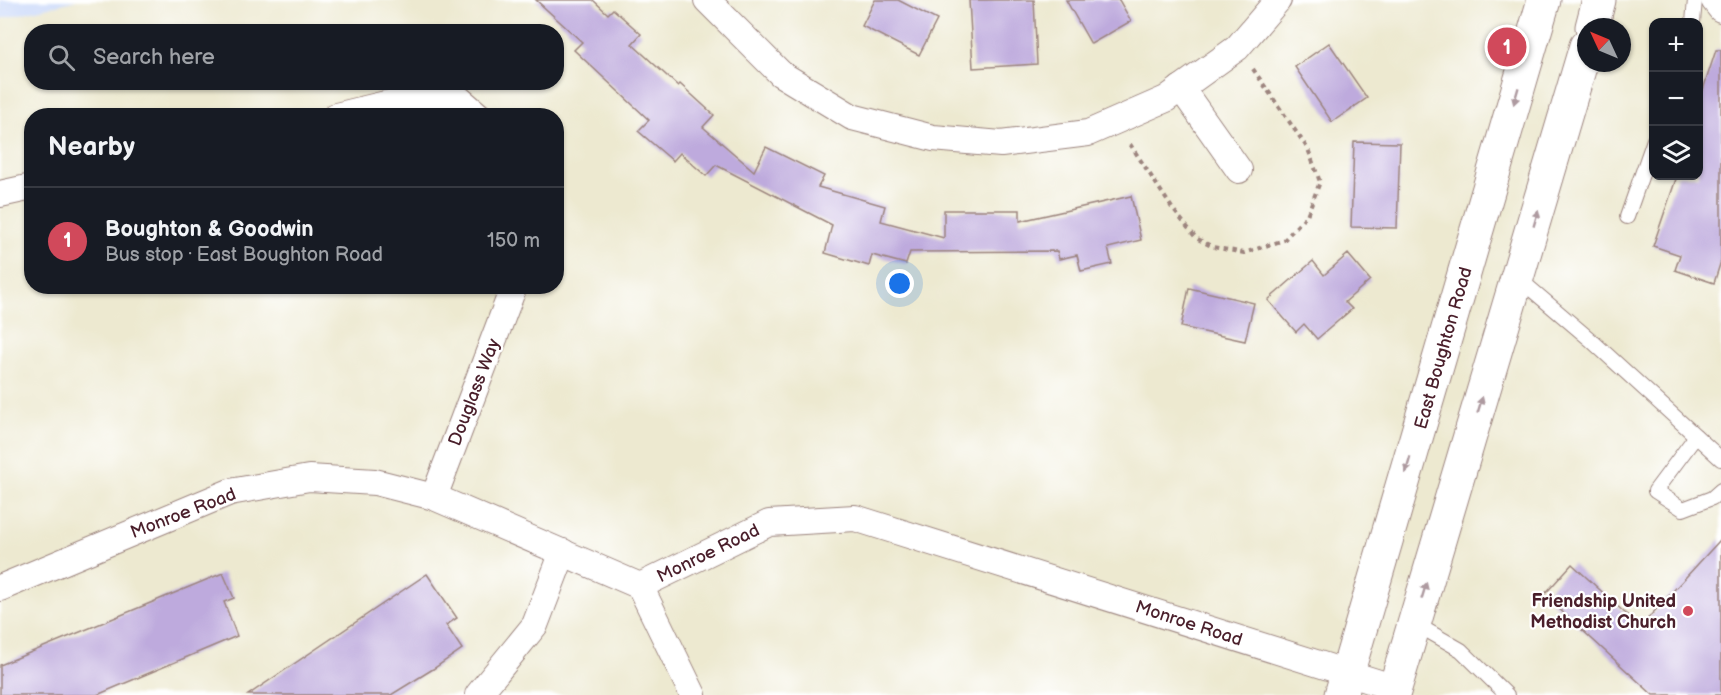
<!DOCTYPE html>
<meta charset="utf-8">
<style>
:root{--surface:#171b24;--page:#242831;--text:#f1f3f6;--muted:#9ea1a6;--line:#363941;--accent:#d1495b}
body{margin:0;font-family:"Balsamiq Sans",sans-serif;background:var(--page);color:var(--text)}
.controls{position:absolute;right:18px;top:18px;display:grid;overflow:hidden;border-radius:12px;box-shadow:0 2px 4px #0004}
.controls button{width:54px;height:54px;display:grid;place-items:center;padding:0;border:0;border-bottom:2px solid var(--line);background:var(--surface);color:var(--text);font:30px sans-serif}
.compass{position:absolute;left:1577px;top:18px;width:54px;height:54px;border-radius:50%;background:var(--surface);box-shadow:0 2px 4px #0004;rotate:314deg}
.you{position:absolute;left:900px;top:284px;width:21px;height:21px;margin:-15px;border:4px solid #fff;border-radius:50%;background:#1a73e8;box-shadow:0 0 0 9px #1a73e833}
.badge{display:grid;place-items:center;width:39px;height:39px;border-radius:50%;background:var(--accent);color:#fff;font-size:20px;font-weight:700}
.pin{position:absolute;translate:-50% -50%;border:3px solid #fff;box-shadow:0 2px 6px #0006}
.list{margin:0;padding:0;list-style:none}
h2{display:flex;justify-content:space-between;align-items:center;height:78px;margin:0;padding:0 24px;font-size:26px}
h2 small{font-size:20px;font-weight:400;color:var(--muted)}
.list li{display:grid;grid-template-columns:39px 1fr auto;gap:18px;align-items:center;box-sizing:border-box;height:108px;padding:0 24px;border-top:2px solid var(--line)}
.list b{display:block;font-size:22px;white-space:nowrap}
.list p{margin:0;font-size:20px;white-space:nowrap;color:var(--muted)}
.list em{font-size:20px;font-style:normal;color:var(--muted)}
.icon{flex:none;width:33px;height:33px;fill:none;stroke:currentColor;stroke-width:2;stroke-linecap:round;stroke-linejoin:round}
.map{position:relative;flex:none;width:1721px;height:695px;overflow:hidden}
.search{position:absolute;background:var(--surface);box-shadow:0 2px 4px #0004;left:24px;top:24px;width:540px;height:66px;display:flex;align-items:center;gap:15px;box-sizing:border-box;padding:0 21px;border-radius:24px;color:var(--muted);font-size:22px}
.panel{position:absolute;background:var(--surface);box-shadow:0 2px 4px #0004;left:24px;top:108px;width:540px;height:186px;border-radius:24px}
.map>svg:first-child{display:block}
</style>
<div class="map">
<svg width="1721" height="695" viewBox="0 0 1721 695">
<rect width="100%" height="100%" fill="#fff"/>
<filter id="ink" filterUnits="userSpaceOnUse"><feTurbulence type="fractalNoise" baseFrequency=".0167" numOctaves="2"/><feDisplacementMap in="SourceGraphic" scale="12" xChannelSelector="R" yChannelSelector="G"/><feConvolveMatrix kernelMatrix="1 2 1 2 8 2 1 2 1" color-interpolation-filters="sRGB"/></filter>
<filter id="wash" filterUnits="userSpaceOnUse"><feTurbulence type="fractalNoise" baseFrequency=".008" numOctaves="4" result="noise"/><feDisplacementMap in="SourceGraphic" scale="24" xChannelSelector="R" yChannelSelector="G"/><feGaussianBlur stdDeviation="1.35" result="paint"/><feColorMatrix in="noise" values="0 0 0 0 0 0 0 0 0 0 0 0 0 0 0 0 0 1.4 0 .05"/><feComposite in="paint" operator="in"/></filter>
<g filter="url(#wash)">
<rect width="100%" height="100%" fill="#ede9d0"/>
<polygon fill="#cddbfa" points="0,0 77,0 0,19"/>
<g id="blocks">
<g fill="#beaadd">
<polygon points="536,0 593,0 608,14 613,9 641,34 632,44 678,86 680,84 714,115 703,127 754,171 766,147 824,176 818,187 885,206 881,221 944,238 944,210 1020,210 1020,221 1131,196 1141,240 1108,248 1112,264 1081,271 1077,255 1059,259 1057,251 910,252 906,264 872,255 869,266 825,253 832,225 716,165 706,176 680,153 673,161 638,131 649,120 574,50 582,42"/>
<polygon points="875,0 898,0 937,20 919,55 862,26"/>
<polygon points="969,0 1034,0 1037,64 973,68"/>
<polygon points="1066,0 1119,0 1131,21 1091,44"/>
<polygon points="1329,43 1367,98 1332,122 1295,67"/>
<polygon points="1716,50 1721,50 1721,261 1714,283 1675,270 1680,255 1653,246 1677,176 1698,176 1698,105"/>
<polygon points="1354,142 1400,143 1397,228 1351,227"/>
<polygon points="1348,254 1370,280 1345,302 1352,309 1317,339 1304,324 1296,332 1268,300 1313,261 1324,275"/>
<polygon points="1189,288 1254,303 1245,341 1181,327"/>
<polygon points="1721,539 1721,695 1653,695 1544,595 1572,564 1640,627"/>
<polygon points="223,573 234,598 224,602 237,636 97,695 0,695 0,665"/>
<polygon points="427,574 457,618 446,625 462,649 433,669 391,695 248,695"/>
</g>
</g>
</g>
<g filter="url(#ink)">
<use href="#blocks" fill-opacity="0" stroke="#9c847e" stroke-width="1.5"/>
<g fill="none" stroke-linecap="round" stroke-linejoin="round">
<defs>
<g id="service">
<polyline points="1693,22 1695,0"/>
<polyline points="1627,217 1654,140"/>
<polyline points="1518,278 1592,341 1721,459"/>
<polyline points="1696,436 1655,491 1683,509 1712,498 1721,490"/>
<polyline points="1414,623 1461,650 1507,695"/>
</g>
<g id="minor">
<polyline points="707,0 781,74 852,117 933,138 1001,144 1088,133 1166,99 1237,48 1278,0"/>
<polyline points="1714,0 1721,9"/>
<polyline points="1181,88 1239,170"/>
<polyline points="336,116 419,96 458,98 479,116"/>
<polyline points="0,194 32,187"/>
<polyline points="434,497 514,286"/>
<polyline points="640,586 693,695"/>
<polyline points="0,588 230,492 309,478 375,482 434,497 640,586 769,523 855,518 1395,688"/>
<polyline points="478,695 535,625 563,552"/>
</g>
<g id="secondary">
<polyline points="1592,27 1599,0"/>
<polyline points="1341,695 1544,0"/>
<polyline points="1393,695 1586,46"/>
</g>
</defs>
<use href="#service" stroke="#9c847e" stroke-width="16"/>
<use href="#minor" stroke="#9c847e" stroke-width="28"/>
<use href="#secondary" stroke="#9c847e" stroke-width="35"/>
<polyline stroke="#9c847e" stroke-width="4" stroke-dasharray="4.5 4.5" stroke-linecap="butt" points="1130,144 1172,208 1196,238 1213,247 1244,253 1284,240 1307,215 1320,182 1308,149 1253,69"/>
<use href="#service" stroke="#fff" stroke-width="14"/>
<use href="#minor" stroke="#fff" stroke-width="26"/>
<use href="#secondary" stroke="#fff" stroke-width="33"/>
</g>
<defs><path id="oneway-solid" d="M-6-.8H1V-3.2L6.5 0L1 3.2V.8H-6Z" transform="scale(1.5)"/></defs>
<g fill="#ae9aa0">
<use href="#oneway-solid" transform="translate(1516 96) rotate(106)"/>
<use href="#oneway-solid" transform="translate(1536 218) rotate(-74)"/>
<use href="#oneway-solid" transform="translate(1480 405) rotate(-73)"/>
<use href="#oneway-solid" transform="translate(1408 465) rotate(106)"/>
<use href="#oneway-solid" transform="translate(1424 591) rotate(-73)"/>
</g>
</g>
<circle fill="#d1495b" stroke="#fff" stroke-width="2" cx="1688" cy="611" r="6"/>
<g text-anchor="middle" stroke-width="4.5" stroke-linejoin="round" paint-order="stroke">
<g font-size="18" fill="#4a1f2b" stroke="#fff">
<text transform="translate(1443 348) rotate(-74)" y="6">East Boughton Road</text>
<text transform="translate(474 392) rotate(-69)" y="6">Douglass Way</text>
<text transform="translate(183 513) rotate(-21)" y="6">Monroe Road</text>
<text transform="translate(708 553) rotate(-26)" y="6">Monroe Road</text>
<text transform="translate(1189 623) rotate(18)" y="6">Monroe Road</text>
</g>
<g font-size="18" font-weight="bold" fill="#4a1f2b" stroke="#fff" text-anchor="end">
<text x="1676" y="607">Friendship United<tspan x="1676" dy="21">Methodist Church</tspan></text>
</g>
</g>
</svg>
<div class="controls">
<button>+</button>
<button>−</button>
<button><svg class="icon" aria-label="layers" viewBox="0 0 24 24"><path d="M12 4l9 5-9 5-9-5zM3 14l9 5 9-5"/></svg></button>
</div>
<svg class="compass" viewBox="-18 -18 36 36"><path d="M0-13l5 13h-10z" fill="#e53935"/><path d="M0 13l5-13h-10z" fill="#9ea1a6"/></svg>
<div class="you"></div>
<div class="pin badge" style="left:1507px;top:47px">1</div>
<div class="search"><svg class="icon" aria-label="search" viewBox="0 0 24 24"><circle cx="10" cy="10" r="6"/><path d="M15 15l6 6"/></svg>Search here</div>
<section class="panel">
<h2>Nearby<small></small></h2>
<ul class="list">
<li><span class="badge">1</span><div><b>Boughton &amp; Goodwin</b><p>Bus stop · East Boughton Road</p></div><em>150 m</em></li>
</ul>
</section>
</div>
